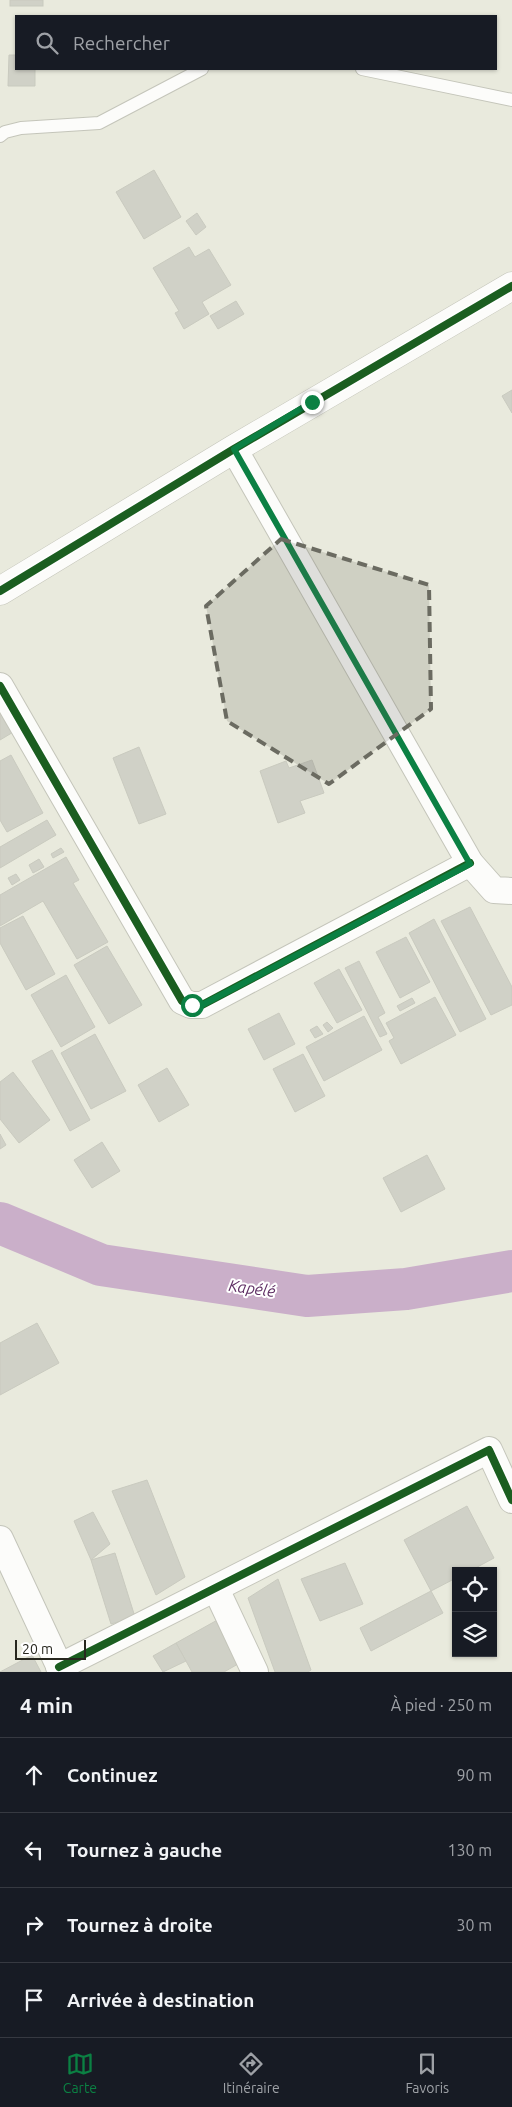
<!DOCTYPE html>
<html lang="fr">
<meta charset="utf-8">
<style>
:root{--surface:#171b24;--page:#20242c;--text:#f1f3f6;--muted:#9ea1a6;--line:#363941;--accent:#0b8043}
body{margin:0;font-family:Ubuntu,sans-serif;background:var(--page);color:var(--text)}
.controls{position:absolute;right:15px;bottom:15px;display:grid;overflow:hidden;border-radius:0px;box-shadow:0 1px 4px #0004}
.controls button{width:45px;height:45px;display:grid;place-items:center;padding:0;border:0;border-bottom:1px solid var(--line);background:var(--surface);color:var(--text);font:25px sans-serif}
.scale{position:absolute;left:15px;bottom:12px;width:71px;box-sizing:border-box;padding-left:5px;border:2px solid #27271e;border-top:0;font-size:14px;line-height:18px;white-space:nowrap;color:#27271e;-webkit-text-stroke:4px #fff;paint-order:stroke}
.stop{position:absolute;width:15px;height:15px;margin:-11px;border:4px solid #0b8043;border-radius:50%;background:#fff}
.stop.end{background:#0b8043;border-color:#fff;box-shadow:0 1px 5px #0008}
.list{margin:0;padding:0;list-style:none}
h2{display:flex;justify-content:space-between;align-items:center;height:65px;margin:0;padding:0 20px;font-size:21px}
h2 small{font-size:16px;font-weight:400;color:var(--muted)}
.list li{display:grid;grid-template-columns:32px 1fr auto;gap:15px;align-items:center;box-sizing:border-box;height:75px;padding:0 20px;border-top:1px solid var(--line)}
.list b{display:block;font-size:19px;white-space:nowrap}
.list em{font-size:16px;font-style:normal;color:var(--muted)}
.icon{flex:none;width:28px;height:28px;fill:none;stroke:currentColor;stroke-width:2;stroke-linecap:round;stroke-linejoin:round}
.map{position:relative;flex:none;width:512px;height:1672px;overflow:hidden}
.search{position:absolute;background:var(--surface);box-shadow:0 1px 4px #0004;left:15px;right:15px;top:15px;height:55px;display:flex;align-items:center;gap:12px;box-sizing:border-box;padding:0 18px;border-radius:0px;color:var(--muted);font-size:19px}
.sheet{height:365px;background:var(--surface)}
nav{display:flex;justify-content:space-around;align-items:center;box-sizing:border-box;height:70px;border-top:1px solid var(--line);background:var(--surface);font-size:14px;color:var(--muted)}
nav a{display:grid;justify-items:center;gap:2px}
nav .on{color:var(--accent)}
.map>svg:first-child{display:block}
</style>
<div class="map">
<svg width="512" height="1672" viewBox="0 0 512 1672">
<rect width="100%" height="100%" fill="#e9eadd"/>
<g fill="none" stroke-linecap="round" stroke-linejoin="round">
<polyline stroke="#caafc9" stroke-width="42" points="0,1223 101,1265 307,1296 406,1289 512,1271"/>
</g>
<g fill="#d0d1c7" stroke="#c9cabf">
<rect x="10" y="0" width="33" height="6"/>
<polygon points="9,55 16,55 16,69 35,69 35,86 8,86"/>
<polygon points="154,170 181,217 144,239 116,192"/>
<polygon points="197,213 206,227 196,235 186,221"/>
<polygon points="189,247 195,257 209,249 231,285 202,302 209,314 184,329 175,313 179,311 153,268"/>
<polygon points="236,301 244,314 218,329 210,316"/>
<polygon points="512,390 512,413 502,396"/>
<polygon points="0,702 15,731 0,740"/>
<polygon points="139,747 166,814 139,824 113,758"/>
<polygon points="11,755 43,813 7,832 0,820 0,761"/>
<polygon points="312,760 324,793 300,801 305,813 278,823 260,771 286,761 289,768"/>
<polygon points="47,820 56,835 0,868 0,847"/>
<polygon points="61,848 64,852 53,858 51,854"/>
<polygon points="66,857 79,880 73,883 108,942 77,959 43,901 0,926 0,895"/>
<polygon points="39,859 44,867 33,873 29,865"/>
<polygon points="16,874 20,880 12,885 8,878"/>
<polygon points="470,907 512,987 512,1005 491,1015 441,921"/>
<polygon points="23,916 55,974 26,990 0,943 0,928"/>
<polygon points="434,919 486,1019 460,1032 409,933"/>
<polygon points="406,937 430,982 400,998 376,952"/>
<polygon points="107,946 142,1005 109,1024 74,965"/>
<polygon points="359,961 385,1013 378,1017 387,1034 380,1037 345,968"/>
<polygon points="339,969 362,1010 337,1023 314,983"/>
<polygon points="66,975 95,1027 61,1047 31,995"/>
<polygon points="435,997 456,1035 401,1064 389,1041 394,1038 386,1023"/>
<polygon points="412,998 415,1003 400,1011 397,1006"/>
<polygon points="279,1013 295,1044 264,1060 248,1029"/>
<polygon points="364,1016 382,1050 324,1081 306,1047"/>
<polygon points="327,1022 333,1028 328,1032 323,1025"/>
<polygon points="317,1026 323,1034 315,1038 310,1030"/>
<polygon points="95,1034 126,1091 91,1109 61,1053"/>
<polygon points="52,1050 90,1120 70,1131 32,1061"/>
<polygon points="303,1054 325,1096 295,1112 273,1069"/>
<polygon points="167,1068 189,1105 159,1122 138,1085"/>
<polygon points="13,1072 50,1120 19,1143 0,1119 0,1082"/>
<polygon points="0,1134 6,1145 0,1149"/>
<polygon points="102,1142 120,1171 92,1188 74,1160"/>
<polygon points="427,1155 445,1189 401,1212 383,1178"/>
<polygon points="37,1323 59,1363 0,1395 0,1343"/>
<polygon points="147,1480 185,1577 156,1595 112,1491"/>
<polygon points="467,1506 494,1558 470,1571 456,1571 456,1578 431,1591 404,1540"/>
<polygon points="93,1512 110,1544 91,1560 74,1521"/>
<polygon points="115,1553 135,1617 111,1624 91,1560"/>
<polygon points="345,1563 363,1604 320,1621 301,1579"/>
<polygon points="278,1579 311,1670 308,1672 275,1672 248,1598"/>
<polygon points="431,1591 443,1613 371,1651 360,1628"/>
<polygon points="221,1618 245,1660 224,1672 192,1672 176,1643"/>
<polygon points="176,1643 186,1661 163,1672 153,1656"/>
<polygon points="32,1655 41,1672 0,1672"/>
</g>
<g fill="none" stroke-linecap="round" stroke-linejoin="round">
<defs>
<g id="lane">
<polyline points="362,69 512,100"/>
<polyline points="0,136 5,132 21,128 99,123 202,69"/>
</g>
<g id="street">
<polyline points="234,449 470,863 494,890 512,891"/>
<polyline points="0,686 182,1001 191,1005 202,1005 470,863"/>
<polyline points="0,1539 62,1672"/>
<polyline points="216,1589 255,1672"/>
<polyline points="59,1667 489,1450 512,1500"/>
</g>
<polyline id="secondary" points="0,591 234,449 512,286"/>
</defs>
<use href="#lane" stroke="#c4c5ba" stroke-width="14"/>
<use href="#street" stroke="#c4c5ba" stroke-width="28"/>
<use href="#secondary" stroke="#c4c5ba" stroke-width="29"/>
<use href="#lane" stroke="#fcfcfa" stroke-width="12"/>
<use href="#street" stroke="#fcfcfa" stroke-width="26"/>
<use href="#secondary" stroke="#fcfcfa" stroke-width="28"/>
<defs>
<g id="cycleway">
<polyline points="0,591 234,449 512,286"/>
<polyline points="0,686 182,1001 191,1005 202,1005 470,863"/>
<polyline points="59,1667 489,1450 512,1500"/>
</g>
</defs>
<use href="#cycleway" stroke="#fff" stroke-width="11"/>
<use href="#cycleway" stroke="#1b5e20" stroke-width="8"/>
</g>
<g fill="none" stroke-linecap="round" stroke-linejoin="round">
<polyline stroke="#0b8043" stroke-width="6" points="192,1005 202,1005 470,864 234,449 312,402"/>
</g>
<path fill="#6b6b61" fill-opacity="0.2" stroke="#6b6b61" stroke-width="4" stroke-dasharray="10 6" stroke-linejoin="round" d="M281,539L429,585L431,709L329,784L227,721L206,606Z"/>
<g text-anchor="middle" stroke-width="4" stroke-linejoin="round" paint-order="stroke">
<g font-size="16" font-style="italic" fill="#5f2f64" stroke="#fff">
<text transform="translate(252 1288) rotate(8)" y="6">Kapélé</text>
</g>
</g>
</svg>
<div class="controls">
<button><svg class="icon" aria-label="locate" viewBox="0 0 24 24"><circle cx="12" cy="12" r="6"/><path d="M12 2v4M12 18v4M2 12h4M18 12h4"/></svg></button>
<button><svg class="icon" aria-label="layers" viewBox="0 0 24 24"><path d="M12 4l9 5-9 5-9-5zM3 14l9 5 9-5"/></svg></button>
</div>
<div class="scale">20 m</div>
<div class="stop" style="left:192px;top:1005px"></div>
<div class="stop end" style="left:312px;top:402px"></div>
<div class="search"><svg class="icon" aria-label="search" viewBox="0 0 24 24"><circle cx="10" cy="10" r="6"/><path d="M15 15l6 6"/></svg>Rechercher</div>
</div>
<section class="sheet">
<h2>4 min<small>À pied · 250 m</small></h2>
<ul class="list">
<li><svg class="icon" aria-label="ahead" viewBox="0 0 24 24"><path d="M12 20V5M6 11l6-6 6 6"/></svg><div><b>Continuez</b></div><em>90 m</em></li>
<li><svg class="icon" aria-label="left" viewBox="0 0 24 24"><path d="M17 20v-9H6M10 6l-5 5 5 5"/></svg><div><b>Tournez à gauche</b></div><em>130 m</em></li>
<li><svg class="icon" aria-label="right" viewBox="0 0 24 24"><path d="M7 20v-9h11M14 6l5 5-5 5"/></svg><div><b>Tournez à droite</b></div><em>30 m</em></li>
<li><svg class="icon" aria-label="arrive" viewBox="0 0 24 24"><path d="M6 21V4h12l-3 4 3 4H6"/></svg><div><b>Arrivée à destination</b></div></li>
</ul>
</section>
<nav>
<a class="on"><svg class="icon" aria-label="map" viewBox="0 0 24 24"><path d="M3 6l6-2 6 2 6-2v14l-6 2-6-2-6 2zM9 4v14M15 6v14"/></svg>Carte</a>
<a><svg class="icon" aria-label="directions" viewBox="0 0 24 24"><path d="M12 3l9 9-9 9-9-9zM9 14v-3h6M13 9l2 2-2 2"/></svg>Itinéraire</a>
<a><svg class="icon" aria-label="saved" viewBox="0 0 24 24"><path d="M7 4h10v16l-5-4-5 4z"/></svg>Favoris</a>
</nav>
